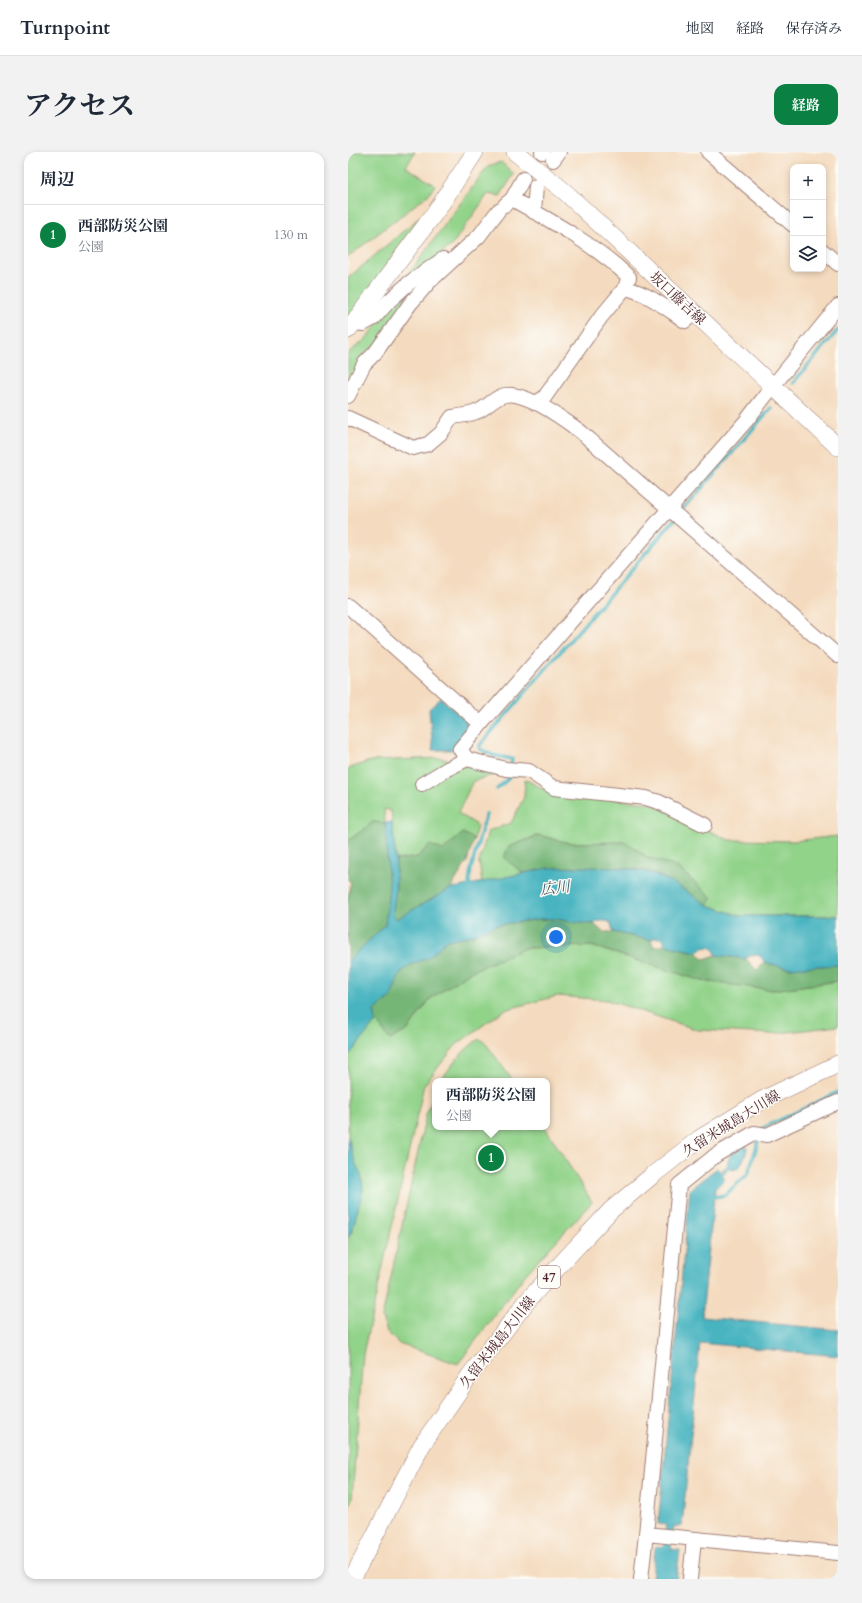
<!DOCTYPE html>
<html lang="ja">
<meta charset="utf-8">
<style>
:root{--surface:#fff;--page:#f2f2f3;--text:#1f2937;--muted:#747a83;--line:#e0e1e3;--accent:#0b8043}
body{margin:0;font-family:Cardo,"Noto Serif JP",serif;background:var(--page);color:var(--text)}
.controls{position:absolute;right:12px;top:12px;display:grid;overflow:hidden;border-radius:8px;box-shadow:0 2px 6px #0003}
.controls button{width:36px;height:36px;display:grid;place-items:center;padding:0;border:0;border-bottom:1px solid var(--line);background:var(--surface);color:var(--text);font:20px sans-serif}
.you{position:absolute;left:208px;top:785px;width:14px;height:14px;margin:-10px;border:3px solid #fff;border-radius:50%;background:#1a73e8;box-shadow:0 0 0 6px #1a73e833}
.badge{display:grid;place-items:center;width:26px;height:26px;border-radius:50%;background:var(--accent);color:#fff;font-size:13px;font-weight:700}
.pin{position:absolute;translate:-50% -50%;border:2px solid #fff;box-shadow:0 1px 4px #0006}
.popup{position:absolute;left:84px;top:926px;width:118px;height:52px;box-sizing:border-box;display:grid;place-content:center;border-radius:8px;background:var(--surface);filter:drop-shadow(0 1px 3px #0005);font-size:13px;white-space:nowrap;color:var(--muted)}
.popup b{font-size:15px;color:var(--text)}
.popup::after{content:'';position:absolute;left:50%;top:100%;margin-left:-8px;border:8px solid transparent;border-top-color:var(--surface)}
.list{margin:0;padding:0;list-style:none}
h2{display:flex;justify-content:space-between;align-items:center;height:52px;margin:0;padding:0 16px;font-size:17px}
h2 small{font-size:13px;font-weight:400;color:var(--muted)}
.list li{display:grid;grid-template-columns:26px 1fr auto;gap:12px;align-items:center;box-sizing:border-box;height:60px;padding:0 16px;border-top:1px solid var(--line)}
.list b{display:block;font-size:15px;white-space:nowrap}
.list p{margin:0;font-size:13px;white-space:nowrap;color:var(--muted)}
.list em{font-size:13px;font-style:normal;color:var(--muted)}
.icon{flex:none;width:22px;height:22px;fill:none;stroke:currentColor;stroke-width:2;stroke-linecap:round;stroke-linejoin:round}
.map{position:relative;flex:none;width:490px;height:1427px;overflow:hidden;border-radius:12px}
header{display:flex;align-items:center;gap:24px;box-sizing:border-box;height:56px;padding:0 20px;background:var(--surface);border-bottom:1px solid var(--line)}
header strong{font-size:19px}
nav{display:flex;gap:22px;margin-inline-start:auto;font-size:14px}
.intro{display:flex;align-items:center;justify-content:space-between;box-sizing:border-box;height:96px;padding:0 24px}
h1{margin:0;font-size:28px}
.button{padding:10px 18px;border-radius:12px;background:var(--accent);color:#fff;font-size:14px;font-weight:700}
main{display:flex;gap:24px;padding:0 24px}
aside{flex:1;background:var(--surface);border-radius:12px;box-shadow:0 2px 6px #0003}
.map>svg:first-child{display:block}
</style>
<header>
<strong>Turnpoint</strong>
<nav><a>地図</a><a>経路</a><a>保存済み</a></nav>
</header>
<div class="intro"><h1>アクセス</h1><a class="button">経路</a></div>
<main>
<aside>
<h2>周辺<small></small></h2>
<ul class="list">
<li><span class="badge">1</span><div><b>西部防災公園</b><p>公園</p></div><em>130 m</em></li>
</ul>
</aside>
<div class="map">
<svg width="490" height="1427" viewBox="0 0 490 1427">
<rect width="100%" height="100%" fill="#fdfcf7"/>
<filter id="ink" filterUnits="userSpaceOnUse"><feTurbulence type="fractalNoise" baseFrequency=".025" numOctaves="2"/><feDisplacementMap in="SourceGraphic" scale="8" xChannelSelector="R" yChannelSelector="G"/><feConvolveMatrix kernelMatrix="1 2 1 2 8 2 1 2 1" color-interpolation-filters="sRGB"/></filter>
<filter id="wash" filterUnits="userSpaceOnUse"><feTurbulence type="fractalNoise" baseFrequency=".012" numOctaves="4" result="noise"/><feDisplacementMap in="SourceGraphic" scale="16" xChannelSelector="R" yChannelSelector="G"/><feGaussianBlur stdDeviation="0.9" result="paint"/><feColorMatrix in="noise" values="0 0 0 0 0 0 0 0 0 0 0 0 0 0 0 0 0 1.4 0 .05"/><feComposite in="paint" operator="in"/></filter>
<g filter="url(#wash)">
<rect width="100%" height="100%" fill="#f4dbbf"/>
<g fill="#92d38a" stroke="#6e795a">
<polygon points="0,0 67,0 58,15 87,33 81,42 0,105"/>
<polygon points="153,10 166,22 152,44 140,42 104,93 51,135 140,14"/>
<polygon points="73,64 0,168 0,126"/>
<polygon points="75,129 34,188 15,203 0,237 0,201 17,188 49,147"/>
<polygon points="93,606 149,622 125,629 110,661 129,673 126,687 115,681 95,699 82,693 69,705 48,708 43,659 36,657 37,671 25,670 0,689 0,617 22,609"/>
<polygon points="177,627 202,641 302,651 381,688 446,689 490,684 490,764 392,764 360,753 364,746 329,715 299,705 278,690 221,691 190,683 161,695 156,706 175,721 134,731 131,710 140,679 163,671 176,645"/>
<polygon points="243,794 354,829 424,838 490,829 490,874 423,882 350,878 259,848 209,844 156,858 108,893 76,933 15,1202 4,1345 0,1360 0,1086 4,1079 15,1037 13,1022 8,1013 0,985 0,905 28,869 42,888 60,878 82,847 120,821 177,796"/>
<path d="M131,887L136,889L165,929H93C102,914 116,897 131,887Z"/>
<polygon points="87,941 87,975 197,975 244,1050 177,1123 110,1212 51,1192 39,1180 34,1166 78,963"/>
</g>
<g fill="#75b576" stroke="#606a50">
<polygon points="25,670 37,671 41,735 37,773 0,809 0,746 3,730 0,728 0,689"/>
<polygon points="115,681 126,687 119,710 102,737 48,767 46,764 45,758 48,736 48,708 69,705 82,693 95,698"/>
<path d="M191,683L221,691L278,690L299,705L329,715L365,746L360,753C341,741 322,727 301,720C289,716 274,716 261,716C232,715 204,716 175,721L156,706L160,695Z"/>
<polygon points="192,767 208,767 223,770 246,772 255,780 265,780 303,788 306,795 317,793 349,800 356,807 368,803 398,807 409,818 416,810 439,816 490,813 490,829 424,838 354,829 244,794 177,796 120,821 82,847 60,878 42,888 28,869 26,859 43,845 52,821 62,813 80,806 99,788 124,783 148,773"/>
</g>
<g fill="#46b4c0" stroke="#486a76">
<polygon points="93,546 124,574 104,598 85,598 81,557"/>
<path d="M44,670C47,695 49,721 47,746C46,753 43,761 48,767L102,737L200,716L235,715L274,716L300,720L322,729L360,753L392,764H490V813L439,816L416,810L414,806L410,803L402,804L398,807L368,803L365,796C358,795 354,795 349,800L317,793L315,787C311,785 307,785 303,788L265,780L263,771L258,769H251L246,772L223,770L208,767H192L148,773L124,783L99,788L80,806L62,813L52,821L43,845L26,859L28,869L0,905V809L37,773L41,735L37,671Z"/>
<polygon points="0,985 8,1013 13,1022 15,1038 4,1079 0,1086"/>
<polygon points="396,993 399,995 398,1002 391,1016 384,1018 382,1016 374,1023 377,1027 367,1037 354,1165 490,1178 490,1204 352,1191 334,1374 326,1374 323,1397 332,1398 328,1427 304,1427 307,1395 315,1396 318,1373 310,1372 342,1037 369,1016 372,1020 380,1013 379,1012 382,1003"/>
</g>
<g fill="none" stroke-linecap="round" stroke-linejoin="round">
<g stroke="#46b4c0" stroke-width="3.5">
<polyline points="445,231 490,178"/>
<polyline points="331,362 423,256"/>
<polyline points="163,614 164,607 144,603 132,597 132,593 327,367"/>
<polyline points="149,637 162,625 162,620"/>
<polyline points="120,738 123,717 138,662"/>
<polyline points="415,976 490,940"/>
<polyline points="366,1045 377,1043 400,1022 410,990"/>
</g>
</g>
</g>
<g filter="url(#ink)">
<g fill="none" stroke-linecap="round" stroke-linejoin="round">
<defs>
<g id="minor">
<polyline points="194,0 195,0"/>
<polyline points="360,0 445,73"/>
<polyline points="205,8 211,0"/>
<path d="M164,47C205,70 247,93 281,125L277,136L253,165L196,246L187,251"/>
<polyline points="157,53 164,47 175,27"/>
<polyline points="186,60 188,34"/>
<polyline points="475,99 490,112"/>
<path d="M277,136C300,141 318,156 337,169L346,161"/>
<polyline points="5,171 15,172 26,166 41,149 61,131 95,107"/>
<polyline points="0,244 16,212 27,201 62,152 82,129 131,84 150,59"/>
<path d="M0,266L65,296L80,292L93,281L104,265C112,264 121,263 128,260C138,257 146,245 157,243C177,239 217,268 233,280L490,504"/>
<polyline points="0,454 133,572 398,269 425,234 490,154"/>
<polyline points="119,607 112,597 133,572"/>
<polyline points="74,632 99,617 119,607 158,617 181,619 206,636 298,646 311,650 357,673"/>
<polyline points="298,1382 331,1033 368,1003 406,981 419,983 490,950"/>
<polyline points="293,1427 298,1382 490,1401"/>
<polyline points="342,1427 346,1387"/>
</g>
<g id="major">
<polyline points="167,0 216,39 490,295"/>
<polyline points="0,178 89,58 127,0"/>
<polyline points="4,1427 74,1293 122,1223 180,1148 223,1101 263,1058 306,1022 351,987 414,948 490,912"/>
</g>
</defs>
<use href="#minor" stroke="#9f7d75" stroke-width="16"/>
<use href="#major" stroke="#9f7d75" stroke-width="18"/>
<use href="#minor" stroke="#fff" stroke-width="14"/>
<use href="#major" stroke="#fff" stroke-width="17"/>
</g>
</g>
<g text-anchor="middle" stroke-width="3" stroke-linejoin="round" paint-order="stroke">
<rect fill="#fdfcf7" stroke="#806168" stroke-width="1" x="190" y="1114" width="22" height="22" rx="3"/>
<g font-size="13" font-weight="bold" fill="#4a1f2b">
<text x="201" y="1130">47</text>
</g>
<g font-size="14" fill="#4a1f2b" stroke="#fdfcf7">
<text transform="translate(330 146) rotate(43)" y="5">坂口藤吉線</text>
<text transform="translate(383 971) rotate(-32)" y="5">久留米城島大川線</text>
<text transform="translate(149 1190) rotate(-52)" y="5">久留米城島大川線</text>
</g>
<g font-size="15" font-style="italic" fill="#485b67" stroke="#fdfcf7">
<text transform="translate(207 736) rotate(-7)" y="5">広川</text>
</g>
</g>
</svg>
<div class="controls">
<button>+</button>
<button>−</button>
<button><svg class="icon" aria-label="layers" viewBox="0 0 24 24"><path d="M12 4l9 5-9 5-9-5zM3 14l9 5 9-5"/></svg></button>
</div>
<div class="you"></div>
<div class="pin badge" style="left:143px;top:1006px">1</div>
<div class="popup"><b>西部防災公園</b>公園</div>
</div>
</main>
